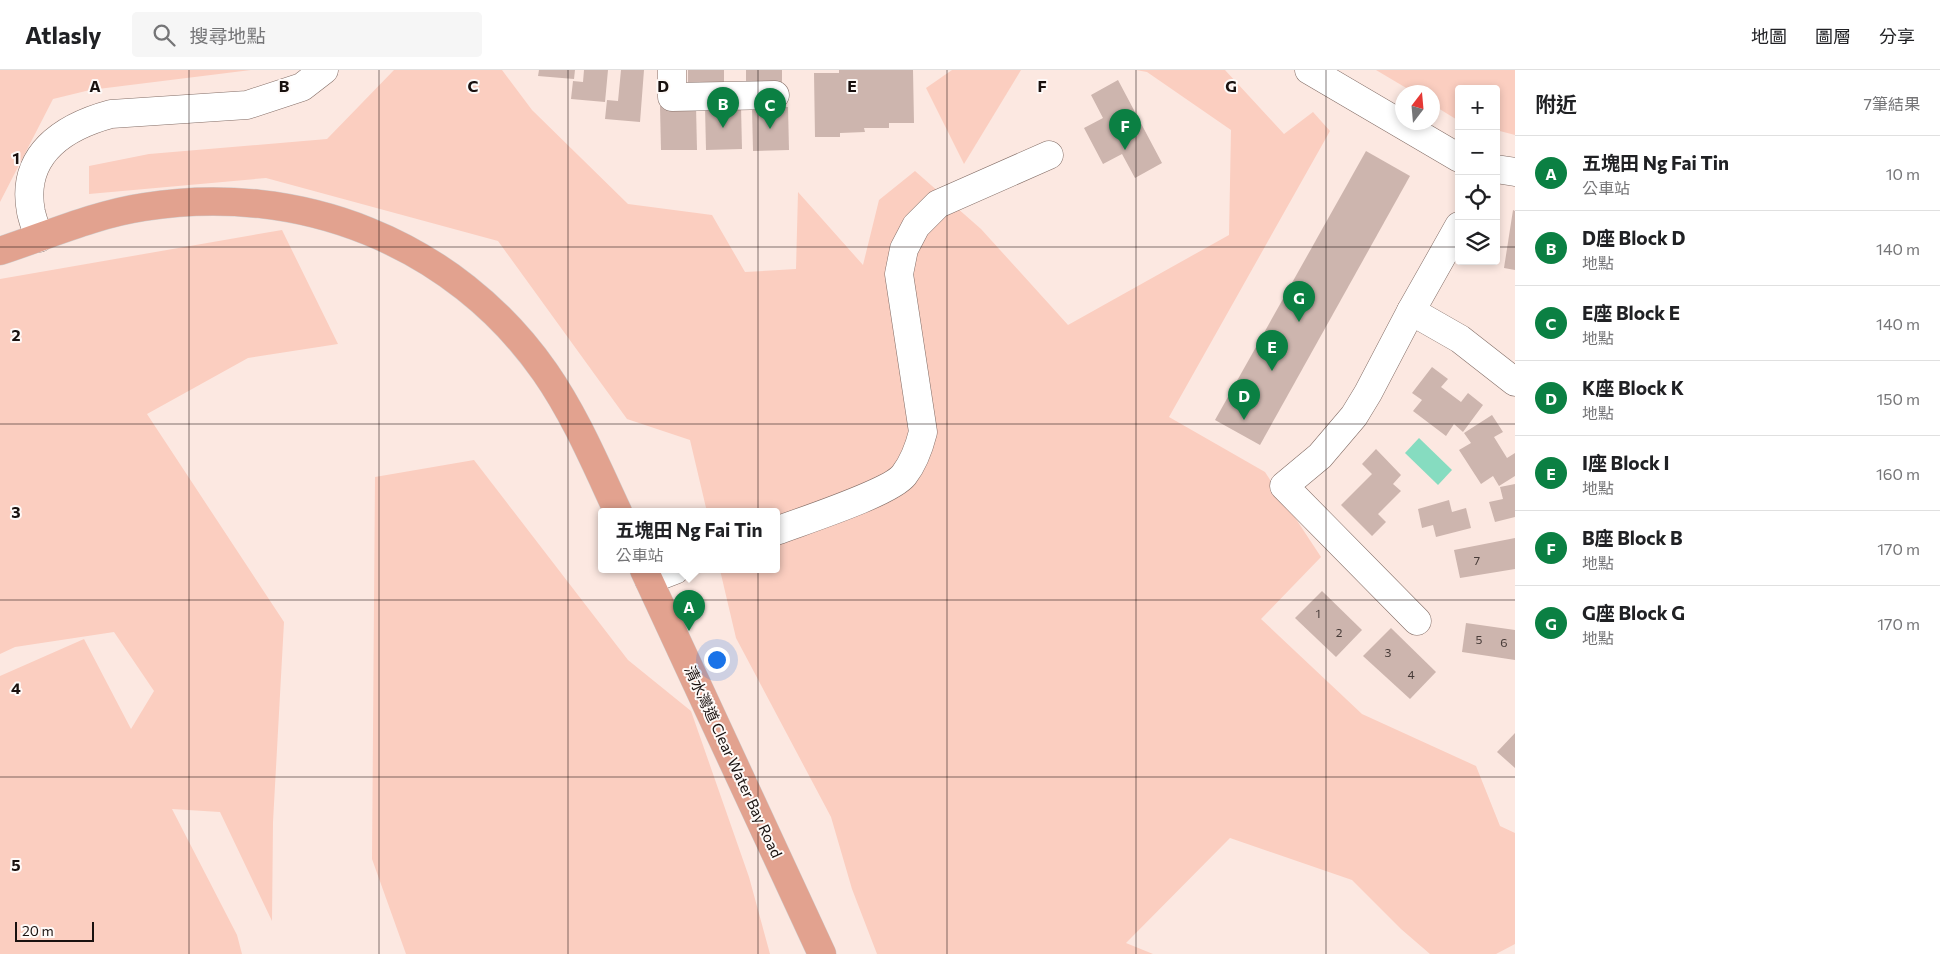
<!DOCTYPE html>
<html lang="zh-TW">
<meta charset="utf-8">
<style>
:root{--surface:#fff;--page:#f6f6f6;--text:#202124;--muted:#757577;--line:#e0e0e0;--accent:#0b8043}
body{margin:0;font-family:Commissioner,"Noto Sans TC",sans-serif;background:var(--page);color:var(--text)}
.controls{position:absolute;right:15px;top:15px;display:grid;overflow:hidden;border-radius:5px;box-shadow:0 2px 8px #0003}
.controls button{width:45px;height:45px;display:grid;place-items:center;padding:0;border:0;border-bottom:1px solid var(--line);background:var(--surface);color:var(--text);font:25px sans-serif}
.compass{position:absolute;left:1395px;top:15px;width:45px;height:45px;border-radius:50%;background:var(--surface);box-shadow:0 2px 8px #0003;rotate:16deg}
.scale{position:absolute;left:15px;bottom:12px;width:79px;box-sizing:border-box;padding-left:5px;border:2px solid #19110f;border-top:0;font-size:14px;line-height:18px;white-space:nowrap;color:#19110f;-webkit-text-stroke:4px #fef9f7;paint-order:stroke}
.you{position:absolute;left:716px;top:589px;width:18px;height:18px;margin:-12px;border:4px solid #fff;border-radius:50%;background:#1a73e8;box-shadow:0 0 0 8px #1a73e833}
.badge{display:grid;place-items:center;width:32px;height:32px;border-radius:50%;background:var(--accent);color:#fff;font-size:16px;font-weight:700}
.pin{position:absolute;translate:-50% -41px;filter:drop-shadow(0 1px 2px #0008)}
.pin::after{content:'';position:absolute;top:26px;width:18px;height:15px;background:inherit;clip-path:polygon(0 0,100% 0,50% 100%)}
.popup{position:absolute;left:598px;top:438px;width:182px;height:65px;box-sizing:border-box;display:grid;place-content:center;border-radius:5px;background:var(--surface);filter:drop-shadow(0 1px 4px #0005);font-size:16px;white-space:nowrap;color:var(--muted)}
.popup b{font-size:19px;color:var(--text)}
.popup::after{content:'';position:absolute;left:50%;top:100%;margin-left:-10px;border:10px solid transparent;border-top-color:var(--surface)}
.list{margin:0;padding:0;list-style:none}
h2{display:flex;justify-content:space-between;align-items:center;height:65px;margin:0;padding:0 20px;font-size:21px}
h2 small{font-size:16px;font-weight:400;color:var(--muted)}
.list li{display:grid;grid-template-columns:32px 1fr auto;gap:15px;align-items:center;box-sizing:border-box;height:75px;padding:0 20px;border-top:1px solid var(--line)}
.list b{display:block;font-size:19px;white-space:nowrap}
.list p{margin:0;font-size:16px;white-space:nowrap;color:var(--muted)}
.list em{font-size:16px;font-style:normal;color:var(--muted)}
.icon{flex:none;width:28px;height:28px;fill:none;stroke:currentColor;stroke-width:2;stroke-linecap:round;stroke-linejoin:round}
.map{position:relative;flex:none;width:1515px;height:884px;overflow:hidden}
header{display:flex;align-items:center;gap:30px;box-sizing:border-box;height:70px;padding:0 25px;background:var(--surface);border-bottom:1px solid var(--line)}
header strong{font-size:24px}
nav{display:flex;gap:28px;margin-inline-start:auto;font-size:18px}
.search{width:350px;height:45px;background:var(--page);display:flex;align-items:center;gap:12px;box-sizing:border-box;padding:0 18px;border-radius:5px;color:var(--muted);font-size:19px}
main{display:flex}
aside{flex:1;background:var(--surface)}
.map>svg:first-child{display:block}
</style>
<header>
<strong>Atlasly</strong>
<div class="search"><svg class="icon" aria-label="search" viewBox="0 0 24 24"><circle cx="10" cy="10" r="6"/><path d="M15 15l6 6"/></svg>搜尋地點</div>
<nav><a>地圖</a><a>圖層</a><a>分享</a></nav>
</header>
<main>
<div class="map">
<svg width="1515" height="884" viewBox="0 0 1515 884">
<rect width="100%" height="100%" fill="#fce8e1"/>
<g fill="#fbcec0">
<polygon points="0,0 251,0 90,20 53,29 0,132"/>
<polygon points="394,0 502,0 532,40 628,134 712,145 745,202 796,199 798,122 863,195 879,130 915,101 981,159 1068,255 1229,165 1231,60 1147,2 1136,0 1225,0 1284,64 1313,42 1330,61 1169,347 1265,402 1321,487 1261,549 1362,644 1476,696 1500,756 1515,763 1515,874 1496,884 1430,884 1401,859 1352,810 1230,768 1126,873 1153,884 877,884 852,819 831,747 736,568 720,500 776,500 776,442 707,442 690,370 627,349 498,171 266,108 89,124 89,96 149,84 327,69"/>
<polygon points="952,0 1021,0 964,94 926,18"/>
<polygon points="1376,0 1515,0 1515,65 1496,60 1496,19 1459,19 1459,51 1433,35 1432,22 1413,22"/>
<polygon points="282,160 338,274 248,288 147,344 284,552 273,752 272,851 220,742 172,739 237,865 242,884 0,884 0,606 84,569 131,659 154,621 114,562 15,577 0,584 0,209"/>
<polygon points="474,390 628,590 691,641 749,807 770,884 406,884 372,789 375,407"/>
</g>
<polygon fill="#86dcc0" points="1419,368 1452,400 1438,415 1405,383"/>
<g fill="#cdb5ae">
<polygon points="539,0 575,0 574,9 538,6"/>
<polygon points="584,0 608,0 605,32 571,29 573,11 583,12"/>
<polygon points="621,0 644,0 640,52 605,49 607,30 618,31"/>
<polygon points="688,0 724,0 724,18 688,19"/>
<rect x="746" y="0" width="36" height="19"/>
<polygon points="839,0 913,0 914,53 889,53 889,58 864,58 865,62 840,63 840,67 815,67 814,3 839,3"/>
<polygon points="1118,10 1162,93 1135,108 1122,84 1103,94 1084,58 1103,48 1091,25"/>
<polygon points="660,36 696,36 697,80 661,80"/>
<polygon points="705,36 741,36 742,79 706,80"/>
<polygon points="752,37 788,37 789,80 753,81"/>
<polygon points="1366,81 1410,106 1260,375 1215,350"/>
<polygon points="1513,140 1515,141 1515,200 1504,198"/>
<polygon points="1432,297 1448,309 1441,317 1461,332 1468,323 1483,335 1463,362 1454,354 1446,366 1413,341 1422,330 1412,323"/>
<polygon points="1492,345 1503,362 1494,367 1507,388 1515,383 1515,406 1499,416 1493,406 1481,414 1459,380 1471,373 1464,363"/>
<polygon points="1376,379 1401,405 1393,414 1401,421 1378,444 1386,452 1372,466 1341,435 1372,404 1362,394"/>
<polygon points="1515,414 1515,447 1495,452 1489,432 1503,429 1500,417"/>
<polygon points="1449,430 1452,442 1466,438 1471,458 1436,467 1433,455 1422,458 1418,439"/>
<polygon points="1515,468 1515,499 1460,508 1454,480"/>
<polygon points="1322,521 1362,560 1336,587 1295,548"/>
<polygon points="1466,553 1515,560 1515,590 1462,582"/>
<polygon points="1391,558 1436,602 1410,629 1363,586"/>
<polygon points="1515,663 1515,698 1497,682"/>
</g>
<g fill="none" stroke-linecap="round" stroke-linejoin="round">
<defs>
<g id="minor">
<polyline points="672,0 672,27 775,25"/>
<polyline points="1309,0 1459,88"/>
<polyline points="1496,99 1515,102"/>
<path d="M39,168C36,159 33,151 31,142C20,85 63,57 111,44L247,35L302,17L324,0"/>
<polyline points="1411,241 1460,269 1515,312"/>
<path d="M776,461C802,451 890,423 904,405C914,392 919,378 923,362L899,204L904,179L916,156L938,134L1049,85"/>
<polyline points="649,510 675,500"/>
<polyline points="1417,551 1284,416 1320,386 1354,346 1368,323 1411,241 1459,156"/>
</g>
<g id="major">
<path d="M0,181C46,166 96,144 144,137C299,112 454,172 545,302C575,345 596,395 618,442"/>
<polyline points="644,500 822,884"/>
</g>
</defs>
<use href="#minor" stroke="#836d66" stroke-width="29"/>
<use href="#major" stroke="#d1cfcf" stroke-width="29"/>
<use href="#minor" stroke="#fff" stroke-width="28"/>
<use href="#major" stroke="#e2a28f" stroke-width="28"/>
</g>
<path fill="none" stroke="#19110f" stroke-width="1" stroke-opacity="0.55" d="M189,0V884M379,0V884M568,0V884M758,0V884M947,0V884M1136,0V884M1326,0V884M0,177H1459M1496,177H1515M0,354H1515M0,530H1515M0,707H1515"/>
<g text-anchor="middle" stroke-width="4" stroke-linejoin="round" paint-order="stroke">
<g font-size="12" fill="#463a37">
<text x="1477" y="495">7</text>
<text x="1318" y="548">1</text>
<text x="1339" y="567">2</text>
<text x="1479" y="574">5</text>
<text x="1504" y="577">6</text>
<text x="1388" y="587">3</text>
<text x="1411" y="609">4</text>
</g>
<g font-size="15" fill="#19110f" stroke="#fef9f7">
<text transform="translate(733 692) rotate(65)" y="5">清水灣道 Clear Water Bay Road</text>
</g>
</g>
<g font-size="16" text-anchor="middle" font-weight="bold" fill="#19110f" stroke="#fef9f7" stroke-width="4" stroke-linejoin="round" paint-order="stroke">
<text x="95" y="22">A</text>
<text x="284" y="22">B</text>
<text x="473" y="22">C</text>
<text x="663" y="22">D</text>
<text x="852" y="22">E</text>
<text x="1042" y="22">F</text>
<text x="1231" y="22">G</text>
<text x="16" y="94">1</text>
<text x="16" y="271">2</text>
<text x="16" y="448">3</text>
<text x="16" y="624">4</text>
<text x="16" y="801">5</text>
</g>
</svg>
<div class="controls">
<button>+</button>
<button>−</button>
<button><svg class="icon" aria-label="locate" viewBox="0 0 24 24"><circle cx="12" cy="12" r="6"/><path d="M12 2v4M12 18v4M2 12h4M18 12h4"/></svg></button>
<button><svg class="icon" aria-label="layers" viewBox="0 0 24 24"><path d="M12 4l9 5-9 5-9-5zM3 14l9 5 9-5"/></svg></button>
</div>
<svg class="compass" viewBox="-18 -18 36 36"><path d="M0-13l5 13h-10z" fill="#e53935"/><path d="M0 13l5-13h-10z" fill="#757577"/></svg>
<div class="scale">20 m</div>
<div class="you"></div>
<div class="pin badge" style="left:689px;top:561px">A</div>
<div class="popup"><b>五塊田 Ng Fai Tin</b>公車站</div>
<div class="pin badge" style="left:723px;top:58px">B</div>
<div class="pin badge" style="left:770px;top:59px">C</div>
<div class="pin badge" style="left:1244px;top:350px">D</div>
<div class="pin badge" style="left:1272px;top:301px">E</div>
<div class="pin badge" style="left:1125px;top:80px">F</div>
<div class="pin badge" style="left:1299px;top:252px">G</div>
</div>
<aside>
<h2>附近<small>7筆結果</small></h2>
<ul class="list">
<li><span class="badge">A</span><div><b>五塊田 Ng Fai Tin</b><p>公車站</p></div><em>10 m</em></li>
<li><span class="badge">B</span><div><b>D座 Block D</b><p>地點</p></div><em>140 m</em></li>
<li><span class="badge">C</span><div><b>E座 Block E</b><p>地點</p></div><em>140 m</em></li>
<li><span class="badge">D</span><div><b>K座 Block K</b><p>地點</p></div><em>150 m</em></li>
<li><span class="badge">E</span><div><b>I座 Block I</b><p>地點</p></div><em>160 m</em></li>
<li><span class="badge">F</span><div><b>B座 Block B</b><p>地點</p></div><em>170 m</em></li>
<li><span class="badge">G</span><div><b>G座 Block G</b><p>地點</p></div><em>170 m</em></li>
</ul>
</aside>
</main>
